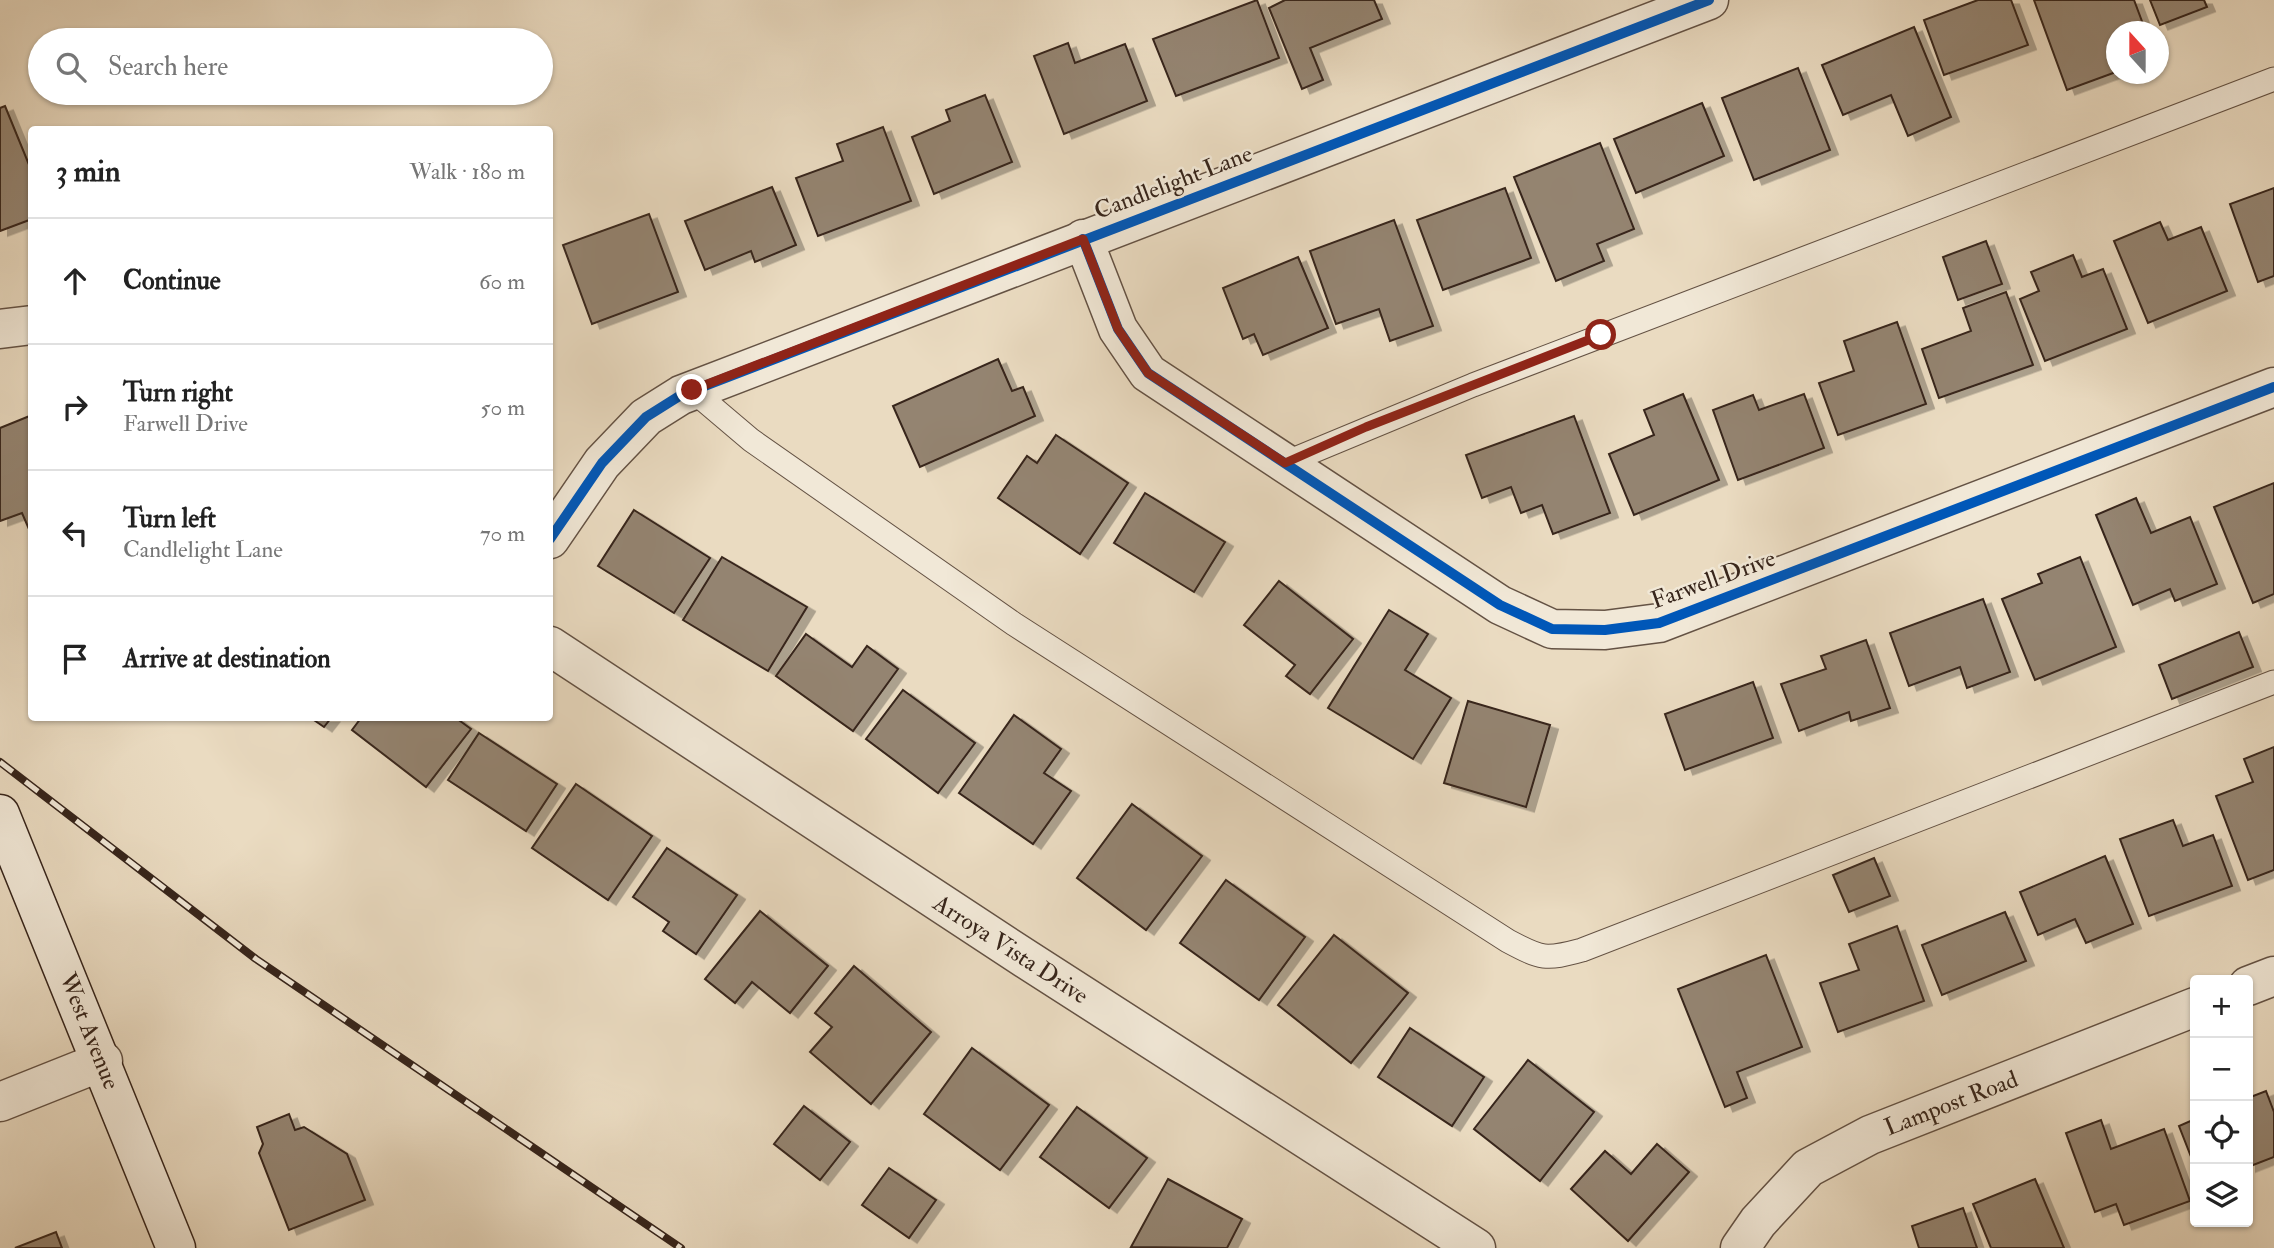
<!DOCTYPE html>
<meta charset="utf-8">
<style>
:root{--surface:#fff;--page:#f6f6f6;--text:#222;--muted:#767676;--line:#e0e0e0}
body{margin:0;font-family:"IM FELL Double Pica",serif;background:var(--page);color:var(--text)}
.controls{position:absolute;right:21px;bottom:21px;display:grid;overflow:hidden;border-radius:7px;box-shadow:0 2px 5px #0004}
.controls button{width:63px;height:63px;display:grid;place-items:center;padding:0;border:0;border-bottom:2px solid var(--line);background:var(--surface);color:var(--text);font:35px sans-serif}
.compass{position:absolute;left:2106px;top:21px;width:63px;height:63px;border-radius:50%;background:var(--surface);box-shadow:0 2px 5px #0004;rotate:339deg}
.stop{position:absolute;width:21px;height:21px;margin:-16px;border:5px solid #8f2418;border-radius:50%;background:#fff}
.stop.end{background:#8f2418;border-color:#fff;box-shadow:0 2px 7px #0008}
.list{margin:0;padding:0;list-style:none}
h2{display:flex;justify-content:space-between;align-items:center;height:91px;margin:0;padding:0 28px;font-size:30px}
h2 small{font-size:23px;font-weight:400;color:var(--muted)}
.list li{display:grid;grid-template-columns:46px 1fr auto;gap:21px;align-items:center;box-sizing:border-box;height:126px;padding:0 28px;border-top:2px solid var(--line)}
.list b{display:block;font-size:26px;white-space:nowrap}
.list p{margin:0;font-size:23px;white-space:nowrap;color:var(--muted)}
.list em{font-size:23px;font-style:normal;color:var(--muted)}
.icon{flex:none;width:38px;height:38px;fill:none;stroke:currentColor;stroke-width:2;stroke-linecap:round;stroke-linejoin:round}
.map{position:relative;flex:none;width:2274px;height:1248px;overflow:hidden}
.search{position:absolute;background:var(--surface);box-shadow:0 2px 5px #0004;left:28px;top:28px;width:525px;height:77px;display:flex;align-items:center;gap:18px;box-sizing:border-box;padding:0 24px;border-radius:38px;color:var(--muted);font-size:26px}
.panel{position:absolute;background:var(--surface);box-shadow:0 2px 5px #0004;left:28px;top:126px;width:525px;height:595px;border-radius:7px}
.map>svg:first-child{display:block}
</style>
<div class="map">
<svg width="2274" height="1248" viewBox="0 0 2274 1248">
<defs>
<filter id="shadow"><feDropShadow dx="8" dy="4.5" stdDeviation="0" flood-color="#0004"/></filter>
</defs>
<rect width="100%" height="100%" fill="#eadbc1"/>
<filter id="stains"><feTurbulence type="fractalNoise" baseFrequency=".00286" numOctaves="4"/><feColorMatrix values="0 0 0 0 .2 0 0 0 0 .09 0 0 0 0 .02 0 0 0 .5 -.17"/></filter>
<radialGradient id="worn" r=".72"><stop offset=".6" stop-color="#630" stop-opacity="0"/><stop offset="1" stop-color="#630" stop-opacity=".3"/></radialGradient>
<g fill="#948471" stroke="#37251b" stroke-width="2" filter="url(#shadow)">
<polygon points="1257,0 1279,58 1176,96 1153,39"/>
<polygon points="1285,0 1374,0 1382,19 1310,48 1323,80 1302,89 1269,8"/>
<polygon points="1978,0 2011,0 2028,45 1944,75 1924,20"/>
<polygon points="2034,0 2134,0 2146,32 2116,32 2116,72 2067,90"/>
<polygon points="2150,0 2204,0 2207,7 2160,25"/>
<polygon points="1914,27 1951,117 1908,136 1891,95 1843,115 1822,65"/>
<polygon points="1068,43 1075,63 1125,44 1147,101 1064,134 1034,56"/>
<polygon points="1798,68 1830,150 1754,180 1722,98"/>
<polygon points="985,95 1012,162 934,194 912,137 950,121 946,110"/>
<polygon points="1702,103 1724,156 1636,193 1614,139"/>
<polygon points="5,106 32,172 32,219 0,231 0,108"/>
<polygon points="883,127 911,201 818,236 796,178 843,161 837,144"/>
<polygon points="1600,143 1634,229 1597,244 1604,261 1556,281 1514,177"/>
<polygon points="772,187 796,245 755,262 751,251 705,270 685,221"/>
<polygon points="1505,188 1531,258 1443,290 1417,220"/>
<polygon points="2274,188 2274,276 2258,282 2230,204"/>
<polygon points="649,214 678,292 592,324 563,245"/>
<polygon points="1394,220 1433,326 1390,341 1379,309 1336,324 1310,251"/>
<polygon points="2160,222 2168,240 2201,227 2227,291 2148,323 2114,241"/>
<polygon points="1986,241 2002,284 1958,300 1943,257"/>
<polygon points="2073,255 2082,277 2103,269 2127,329 2045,361 2020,299 2039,291 2031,272"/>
<polygon points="1298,257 1328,328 1263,355 1254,334 1243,339 1223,288"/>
<polygon points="2006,292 2033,365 1939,398 1922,349 1971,331 1963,308"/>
<polygon points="1897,322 1926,404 1838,435 1819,383 1854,371 1844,341"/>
<polygon points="998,359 1012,391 1023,387 1035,416 920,467 893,406"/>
<polygon points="1683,394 1719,480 1634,515 1609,454 1654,435 1644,410"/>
<polygon points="1804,394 1824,448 1738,480 1713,410 1753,395 1759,410"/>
<polygon points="32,415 32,536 22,513 0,521 0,428"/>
<polygon points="1574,416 1610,513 1553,534 1542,505 1521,513 1511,487 1482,498 1466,455"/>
<polygon points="1056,435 1128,483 1080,554 998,498 1027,456 1037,463"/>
<polygon points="2274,483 2274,594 2253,603 2214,507"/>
<polygon points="1145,493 1225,542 1194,592 1114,543"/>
<polygon points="2136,498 2151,533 2190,517 2217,584 2175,601 2170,589 2133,605 2096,515"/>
<polygon points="634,510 710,558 674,613 598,566"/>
<polygon points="722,557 807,607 768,671 683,620"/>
<polygon points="2080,557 2116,647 2035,680 2002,599 2042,583 2038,574"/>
<polygon points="1279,581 1353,639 1310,694 1286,676 1295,665 1244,625"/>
<polygon points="1983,599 2010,672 1967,688 1960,667 1909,686 1890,633"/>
<polygon points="1389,610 1428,634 1405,670 1451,698 1413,759 1328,708"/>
<polygon points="2239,632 2253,667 2172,699 2159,665"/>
<polygon points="806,634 852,667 867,646 898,669 853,731 776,676"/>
<polygon points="1866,640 1890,708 1851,721 1849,712 1799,731 1781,684 1826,669 1821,656"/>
<polygon points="1753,682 1773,738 1685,770 1665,714"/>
<polygon points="903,690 975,743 938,793 866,739"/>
<polygon points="1468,701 1550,725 1526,807 1444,783"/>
<polygon points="1014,715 1061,749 1044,773 1071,791 1033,844 959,793"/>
<polygon points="311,718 331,718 324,727"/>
<polygon points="361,718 456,718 471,729 426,787 352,730"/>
<polygon points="479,733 557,784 526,831 448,780"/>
<polygon points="2274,747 2274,870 2248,880 2216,796 2253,782 2244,759"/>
<polygon points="576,784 652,836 608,900 532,848"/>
<polygon points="1132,804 1202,856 1146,930 1077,878"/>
<polygon points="2173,820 2183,846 2213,835 2232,886 2149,916 2120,839"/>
<polygon points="667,848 737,895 696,954 663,931 669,922 633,897"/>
<polygon points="2105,856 2133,924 2086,943 2075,919 2038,935 2020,892"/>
<polygon points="1874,858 1890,896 1849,912 1833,875"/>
<polygon points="1226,880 1305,937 1259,1000 1180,943"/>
<polygon points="760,911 828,966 790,1013 752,982 735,1003 705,979"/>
<polygon points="2005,912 2026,961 1942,995 1922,945"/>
<polygon points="1897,926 1924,1001 1838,1032 1820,983 1859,970 1849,944"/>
<polygon points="1334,935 1408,993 1351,1063 1278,1005"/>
<polygon points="1766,955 1802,1047 1737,1072 1747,1098 1725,1107 1678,989"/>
<polygon points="854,966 931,1032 871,1104 810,1052 832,1027 815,1013"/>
<polygon points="1410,1028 1484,1077 1452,1126 1378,1077"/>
<polygon points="972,1048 1049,1105 1000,1170 924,1114"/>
<polygon points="1528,1060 1594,1112 1540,1181 1474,1129"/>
<polygon points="2266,1091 2274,1112 2274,1157 2248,1167 2248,1098"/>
<polygon points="804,1106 850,1142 820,1180 774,1144"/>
<polygon points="1077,1107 1147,1158 1109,1208 1040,1157"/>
<polygon points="289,1114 295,1130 304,1127 347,1154 365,1200 289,1230 259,1153 263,1144 257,1127"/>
<polygon points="2195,1119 2195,1167 2179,1126"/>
<polygon points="2101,1120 2111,1149 2164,1129 2190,1201 2124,1225 2116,1204 2095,1212 2066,1133"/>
<polygon points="1657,1144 1689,1172 1628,1241 1571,1189 1605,1151 1631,1174"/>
<polygon points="889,1168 936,1200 909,1238 862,1205"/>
<polygon points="1168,1179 1242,1219 1227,1248 1131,1247"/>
<polygon points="2035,1179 2064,1248 1991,1248 1973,1204"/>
<polygon points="1963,1208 1977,1248 1919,1248 1912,1226"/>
<polygon points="56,1232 62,1248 15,1248"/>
</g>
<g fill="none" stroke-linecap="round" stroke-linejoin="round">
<defs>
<g id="lane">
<path d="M692,390L751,440L1014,624L1508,941C1542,959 1545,960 1582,950L2274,682"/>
<polyline points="1285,463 1473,385 2274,79"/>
</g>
<g id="street">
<polyline points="1083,239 1118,329 1148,373 1500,605 1552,629 1605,630 1659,623 2274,387"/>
<polyline points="0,329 32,325"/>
<polyline points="550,539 602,463 646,417 681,395 1709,0"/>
<polyline points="550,646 1026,959 1476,1248"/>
<polyline points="2248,986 2274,976"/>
<polyline points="0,1102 103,1061"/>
<polyline points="1740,1248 1758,1222 1808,1168 1870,1135 2195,1007"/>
</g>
<polyline id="secondary" points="0,814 176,1248"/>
</defs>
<use href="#lane" stroke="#645244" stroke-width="25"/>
<use href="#street" stroke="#645244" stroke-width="41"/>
<use href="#secondary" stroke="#37251b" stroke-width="41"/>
<use href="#lane" stroke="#f1e8d7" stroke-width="23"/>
<use href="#street" stroke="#f1e8d7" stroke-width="38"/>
<use href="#secondary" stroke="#f1e8d7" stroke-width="38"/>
<defs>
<polyline id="rail" points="0,762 256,959 681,1248"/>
</defs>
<use href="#rail" stroke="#37251b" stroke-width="8"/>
<use href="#rail" stroke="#f1e8d7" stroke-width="5" stroke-dasharray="16" stroke-linecap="butt"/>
<defs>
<g id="cycleway">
<polyline points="1083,239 1118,329 1148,373 1500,605 1552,629 1605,630 1659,623 2274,387"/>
<polyline points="550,539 602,463 646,417 681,395 1709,0"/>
</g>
</defs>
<use href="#cycleway" stroke="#f1e8d7" stroke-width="15"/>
<use href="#cycleway" stroke="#0057b8" stroke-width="10"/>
</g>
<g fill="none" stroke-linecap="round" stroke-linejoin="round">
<polyline stroke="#8f2418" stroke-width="9" points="692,390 1083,239 1118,329 1148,373 1285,463 1366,427 1601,335"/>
</g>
<g text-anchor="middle" stroke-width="5" stroke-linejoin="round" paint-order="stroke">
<g font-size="24" fill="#37251b" stroke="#f1e8d7">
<text transform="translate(1173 182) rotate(-21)" y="8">Candlelight Lane</text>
<text transform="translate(1713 579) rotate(-20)" y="8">Farwell Drive</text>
<text transform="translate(1011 949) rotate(33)" y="8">Arroya Vista Drive</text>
<text transform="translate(90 1031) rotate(68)" y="8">West Avenue</text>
<text transform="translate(1951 1103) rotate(-21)" y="8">Lampost Road</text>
</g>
</g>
<rect width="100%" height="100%" filter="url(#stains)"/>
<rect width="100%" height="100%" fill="url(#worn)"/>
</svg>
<div class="controls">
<button>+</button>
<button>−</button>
<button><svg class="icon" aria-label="locate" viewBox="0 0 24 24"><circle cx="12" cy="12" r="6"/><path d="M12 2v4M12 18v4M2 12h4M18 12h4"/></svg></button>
<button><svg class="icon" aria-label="layers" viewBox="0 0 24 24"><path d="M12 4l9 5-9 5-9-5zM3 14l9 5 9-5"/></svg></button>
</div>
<svg class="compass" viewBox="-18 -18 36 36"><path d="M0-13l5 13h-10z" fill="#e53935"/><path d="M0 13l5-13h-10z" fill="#767676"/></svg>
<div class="stop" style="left:1601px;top:335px"></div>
<div class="stop end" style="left:692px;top:390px"></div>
<div class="search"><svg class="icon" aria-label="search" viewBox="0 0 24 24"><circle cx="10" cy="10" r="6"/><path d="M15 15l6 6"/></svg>Search here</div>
<section class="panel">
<h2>3 min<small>Walk · 180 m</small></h2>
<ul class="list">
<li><svg class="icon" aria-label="ahead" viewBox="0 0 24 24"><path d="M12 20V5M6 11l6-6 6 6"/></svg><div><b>Continue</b></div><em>60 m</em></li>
<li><svg class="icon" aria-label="right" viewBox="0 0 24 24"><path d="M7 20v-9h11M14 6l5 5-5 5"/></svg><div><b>Turn right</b><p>Farwell Drive</p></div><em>50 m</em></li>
<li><svg class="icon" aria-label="left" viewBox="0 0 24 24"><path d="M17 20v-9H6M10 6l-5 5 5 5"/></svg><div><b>Turn left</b><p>Candlelight Lane</p></div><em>70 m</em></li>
<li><svg class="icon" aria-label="arrive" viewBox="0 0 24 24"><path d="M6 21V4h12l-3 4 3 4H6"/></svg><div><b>Arrive at destination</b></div></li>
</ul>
</section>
</div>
